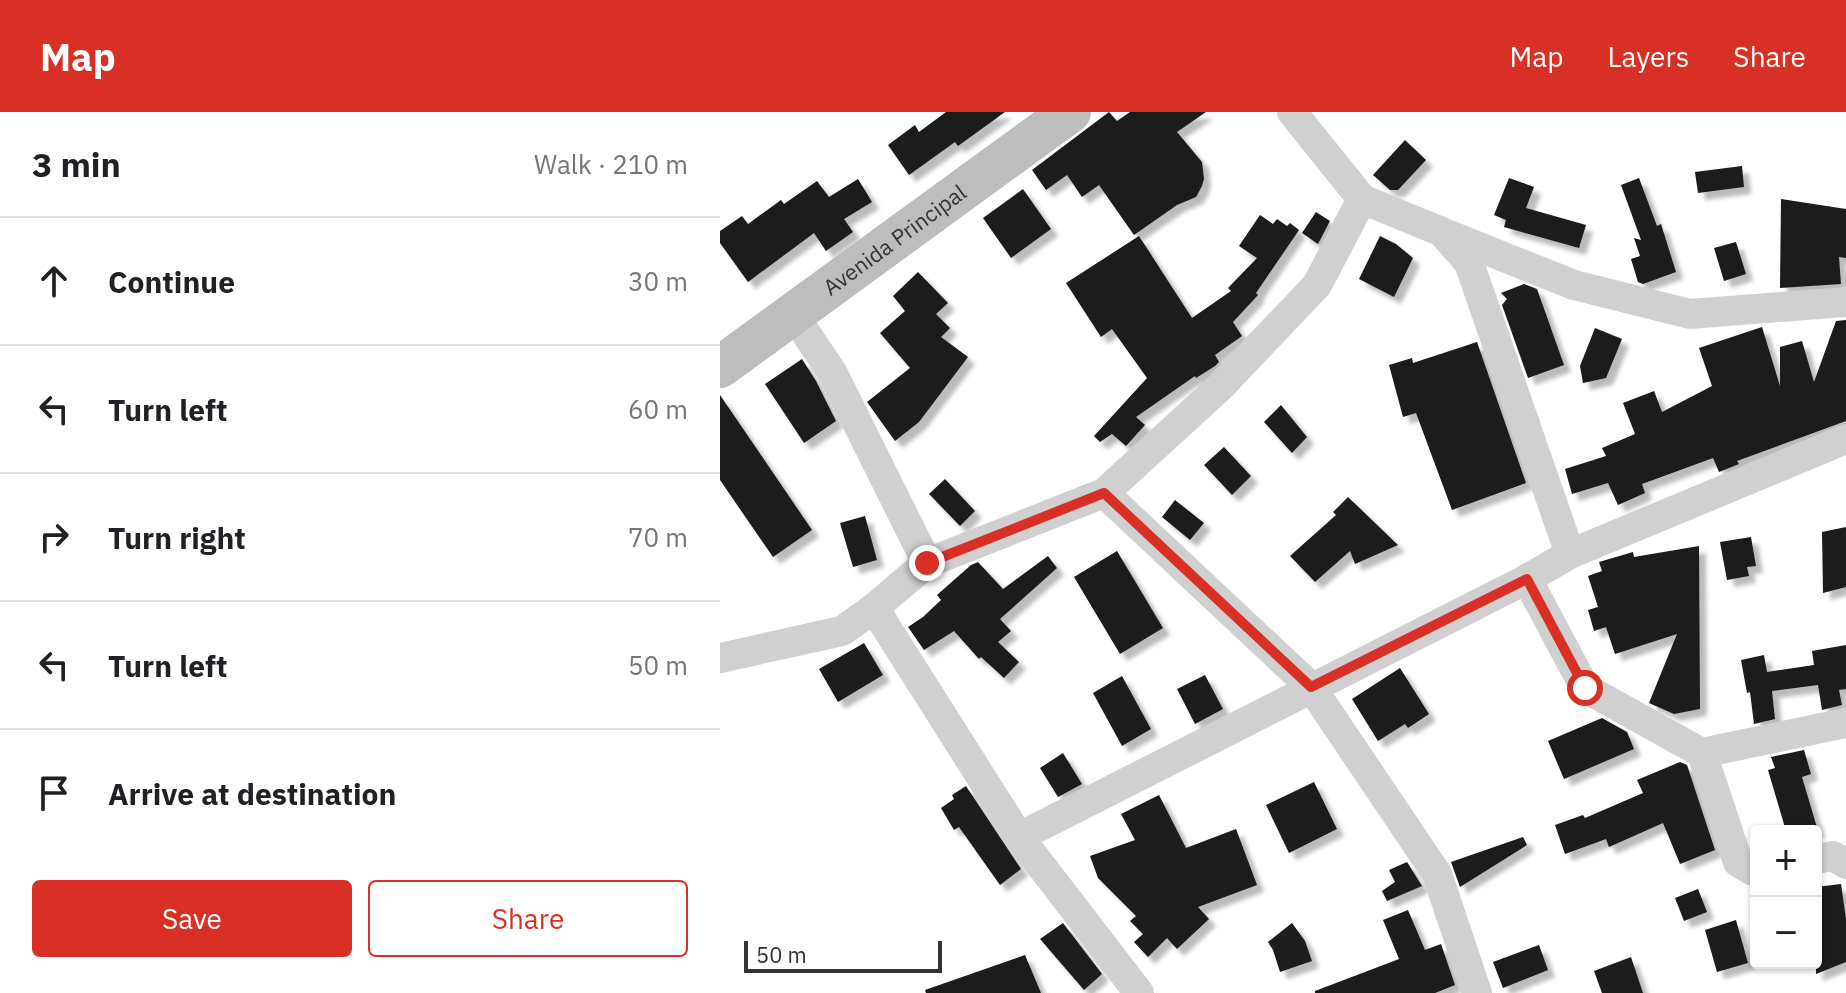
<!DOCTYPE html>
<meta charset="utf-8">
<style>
:root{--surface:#fff;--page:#f6f6f6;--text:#202124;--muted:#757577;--line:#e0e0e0;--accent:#d93025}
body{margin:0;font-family:"IBM Plex Sans",sans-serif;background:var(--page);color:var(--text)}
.controls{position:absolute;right:24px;bottom:24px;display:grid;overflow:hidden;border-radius:8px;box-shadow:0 2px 6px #0004}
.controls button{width:72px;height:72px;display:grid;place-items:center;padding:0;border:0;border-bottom:2px solid var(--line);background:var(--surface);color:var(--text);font:40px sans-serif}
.scale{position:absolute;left:24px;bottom:20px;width:198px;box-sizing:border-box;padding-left:8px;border:4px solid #333;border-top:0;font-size:22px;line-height:28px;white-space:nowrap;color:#333;-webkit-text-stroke:6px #fff;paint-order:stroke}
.stop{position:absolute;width:24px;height:24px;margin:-18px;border:6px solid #d93025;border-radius:50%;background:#fff}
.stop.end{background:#d93025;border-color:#fff;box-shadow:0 2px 8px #0008}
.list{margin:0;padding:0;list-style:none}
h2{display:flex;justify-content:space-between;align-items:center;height:104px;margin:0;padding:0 32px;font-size:34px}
h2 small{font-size:26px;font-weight:400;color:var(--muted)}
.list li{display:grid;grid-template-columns:52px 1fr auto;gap:24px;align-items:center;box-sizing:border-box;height:128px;padding:0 32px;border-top:2px solid var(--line)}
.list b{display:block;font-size:30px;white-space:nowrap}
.list em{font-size:26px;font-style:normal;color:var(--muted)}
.actions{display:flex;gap:16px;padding:24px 32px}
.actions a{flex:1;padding:18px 0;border:2px solid var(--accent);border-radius:8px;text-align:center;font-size:28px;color:var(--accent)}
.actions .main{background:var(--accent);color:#fff}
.icon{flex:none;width:44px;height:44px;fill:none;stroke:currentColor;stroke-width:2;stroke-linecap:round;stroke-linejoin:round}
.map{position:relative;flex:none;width:1126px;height:881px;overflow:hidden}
header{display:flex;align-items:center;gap:48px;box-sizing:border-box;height:112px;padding:0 40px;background:var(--accent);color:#fff}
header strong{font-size:38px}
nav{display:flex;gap:44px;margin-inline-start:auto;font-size:28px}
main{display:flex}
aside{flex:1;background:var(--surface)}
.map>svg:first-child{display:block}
</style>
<header>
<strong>Map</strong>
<nav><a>Map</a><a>Layers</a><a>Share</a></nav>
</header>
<main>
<aside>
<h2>3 min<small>Walk · 210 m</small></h2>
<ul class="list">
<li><svg class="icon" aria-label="ahead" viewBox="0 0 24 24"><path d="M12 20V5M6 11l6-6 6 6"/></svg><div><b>Continue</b></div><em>30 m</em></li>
<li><svg class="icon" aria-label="left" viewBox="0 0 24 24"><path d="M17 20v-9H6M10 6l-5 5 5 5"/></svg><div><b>Turn left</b></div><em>60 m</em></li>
<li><svg class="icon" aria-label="right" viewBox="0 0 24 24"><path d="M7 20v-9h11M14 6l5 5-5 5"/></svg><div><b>Turn right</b></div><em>70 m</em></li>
<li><svg class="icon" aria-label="left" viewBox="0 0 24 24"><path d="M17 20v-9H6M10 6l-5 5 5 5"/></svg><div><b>Turn left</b></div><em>50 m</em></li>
<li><svg class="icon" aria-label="arrive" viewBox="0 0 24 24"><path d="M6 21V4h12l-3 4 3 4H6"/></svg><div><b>Arrive at destination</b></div></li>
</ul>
<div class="actions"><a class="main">Save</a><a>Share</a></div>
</aside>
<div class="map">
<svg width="1126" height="881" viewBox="0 0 1126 881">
<defs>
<filter id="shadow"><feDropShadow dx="7" dy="7" stdDeviation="2" flood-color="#0004"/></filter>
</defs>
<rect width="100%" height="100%" fill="#fff"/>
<g fill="#1a1a1a" filter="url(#shadow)">
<polygon points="226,0 285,0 238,34 235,30 189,63 168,33 195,13 199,20"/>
<polygon points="389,0 397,9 410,0 486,0 457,20 482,50 484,67 482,74 476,85 457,93 414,123 379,73 362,85 347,63 326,78 312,58"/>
<polygon points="685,28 706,48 678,78 670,78 653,63"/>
<polygon points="1022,54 1024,75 978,81 975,60"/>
<polygon points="789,66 814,75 806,96 866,113 859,136 784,115 786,108 774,103"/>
<polygon points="919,66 937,114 941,112 956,160 923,172 918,170 911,147 920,144 914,126 921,128 901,73"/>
<polygon points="138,67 152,90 124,107 133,120 106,139 94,121 28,170 0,131 0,119 22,104 28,112 61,88 64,92 97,69 109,85"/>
<polygon points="303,77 331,117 291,146 263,106"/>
<polygon points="1061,87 1126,97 1126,146 1119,145 1121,172 1060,176"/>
<polygon points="596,100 610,109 598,132 582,121"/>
<polygon points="540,103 553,112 557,107 567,114 570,111 579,118 536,181 538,183 513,210 522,224 495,243 499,250 495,254 476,266 475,264 416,305 425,313 406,334 392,322 380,330 374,324 427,266 392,217 381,225 346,171 419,124 472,206 511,179 508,176 537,146 519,134"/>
<polygon points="660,124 676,132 693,146 674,185 639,167"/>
<polygon points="1016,130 1026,162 1004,169 994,136"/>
<polygon points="198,160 228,191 216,202 230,216 221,225 248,245 199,310 175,329 147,290 190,256 160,221 185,199 173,184"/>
<polygon points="804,172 817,177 844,253 808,266 782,193 787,187 781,181"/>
<polygon points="1126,208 1126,309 1017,349 1019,352 999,360 993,346 922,372 925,381 898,393 888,371 852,382 845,357 886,344 882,336 915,322 903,291 934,279 942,300 992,274 979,236 1042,215 1060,274 1060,235 1082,229 1094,270 1116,209"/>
<polygon points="875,216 902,227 886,266 863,271 860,254"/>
<polygon points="757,230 806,371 732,398 696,301 683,305 669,253 692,246 693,251"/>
<polygon points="82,247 96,269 116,309 84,331 45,272"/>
<polygon points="0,283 92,418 53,445 0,368"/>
<polygon points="561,293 587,325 572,341 544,310"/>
<polygon points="504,335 531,364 512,383 484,353"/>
<polygon points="225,367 255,399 240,414 209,382"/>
<polygon points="628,385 678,433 635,452 630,439 595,470 570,444 616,403 613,400"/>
<polygon points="455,388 484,411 470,428 442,405"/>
<polygon points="145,404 157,448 133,455 120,411"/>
<polygon points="1126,415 1126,475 1103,481 1102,420"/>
<polygon points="1031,425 1036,454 1027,455 1029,464 1007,468 1000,430"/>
<polygon points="979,434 980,597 954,602 929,591 957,522 895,542 886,515 874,519 868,498 878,495 868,464 882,459 879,450 913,440 914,445"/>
<polygon points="397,439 443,516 400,542 354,465"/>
<polygon points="328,444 337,456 280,507 291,519 278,530 299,550 284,566 261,545 259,547 234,519 204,538 188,515 203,505 221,488 217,483 251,453 258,450 283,477"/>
<polygon points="144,531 163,563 118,590 99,557"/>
<polygon points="1126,533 1126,577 1119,578 1122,593 1102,598 1098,573 1052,579 1055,607 1034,612 1030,580 1027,581 1021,548 1044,543 1047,560 1094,553 1092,539"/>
<polygon points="680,556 709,602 688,616 685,612 658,629 632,587"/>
<polygon points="485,563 503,597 475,612 457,577"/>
<polygon points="402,564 431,617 402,634 373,581"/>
<polygon points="882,606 907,620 914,637 844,667 828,629"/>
<polygon points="1084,638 1091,662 1082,665 1098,719 1066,719 1048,658 1055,656 1051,645"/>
<polygon points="343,641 362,672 338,685 320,656"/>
<polygon points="960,650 967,653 995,738 960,752 943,711 889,735 886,727 845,742 835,713 863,703 865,706 923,681 917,668"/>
<polygon points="594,670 617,717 569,741 546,693"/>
<polygon points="246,674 301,757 280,773 239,715 234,718 221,696 234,687 232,683"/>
<polygon points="439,683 466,736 516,717 537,773 478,795 489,807 457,837 447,826 428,845 414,830 423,822 410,809 416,804 378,766 370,744 415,728 401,702"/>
<polygon points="803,725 807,733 740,775 731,750"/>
<polygon points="687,750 702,774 667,789 662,779 675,770 669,758"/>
<polygon points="1121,772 1126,807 1126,850 1096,862 1096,775"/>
<polygon points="978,777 987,800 964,809 955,786"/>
<polygon points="688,798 705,838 721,832 735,873 715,881 595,881 595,879 679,847 663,808"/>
<polygon points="1016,808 1028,851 997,860 985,818"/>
<polygon points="343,811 382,862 364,878 320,827"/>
<polygon points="572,811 585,829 592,849 560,860 553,838 548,830"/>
<polygon points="819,833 828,858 783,876 773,850"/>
<polygon points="305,843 321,881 206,881 205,878"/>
<polygon points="911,845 923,881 882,881 874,859"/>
</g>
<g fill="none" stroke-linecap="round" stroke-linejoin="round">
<g stroke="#d0d0d0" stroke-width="30">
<polyline points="572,0 642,87 722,120 749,151 850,442"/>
<polyline points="729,123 854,173 970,202 1126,190"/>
<polyline points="73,202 112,260 207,451"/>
<polyline points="384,381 591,575 717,762 757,881"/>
<polyline points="807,467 865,576 982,641 1126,611"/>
<polyline points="154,496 299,725 419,881"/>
<polyline points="0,546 122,519 154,496 207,451 384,381 500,275 597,173 642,87"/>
<polyline points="982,641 1018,750 1031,758 1036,758"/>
<polyline points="299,725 807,467 850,442 1126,327"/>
<polyline points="1096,747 1113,744 1126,752"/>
</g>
<path stroke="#bdbdbd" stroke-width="42" id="s1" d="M0,255L350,0"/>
</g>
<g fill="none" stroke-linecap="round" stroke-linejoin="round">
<polyline stroke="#d93025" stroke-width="10" points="207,451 384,381 591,575 807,467 865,576"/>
</g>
<g text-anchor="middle" stroke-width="8" stroke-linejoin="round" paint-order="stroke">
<g font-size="22" fill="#333" stroke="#fff">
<text dy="8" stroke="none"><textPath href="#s1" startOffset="216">Avenida Principal</textPath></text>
</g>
</g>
</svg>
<div class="controls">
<button>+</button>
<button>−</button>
</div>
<div class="scale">50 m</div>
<div class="stop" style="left:865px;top:576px"></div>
<div class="stop end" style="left:207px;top:451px"></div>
</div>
</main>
